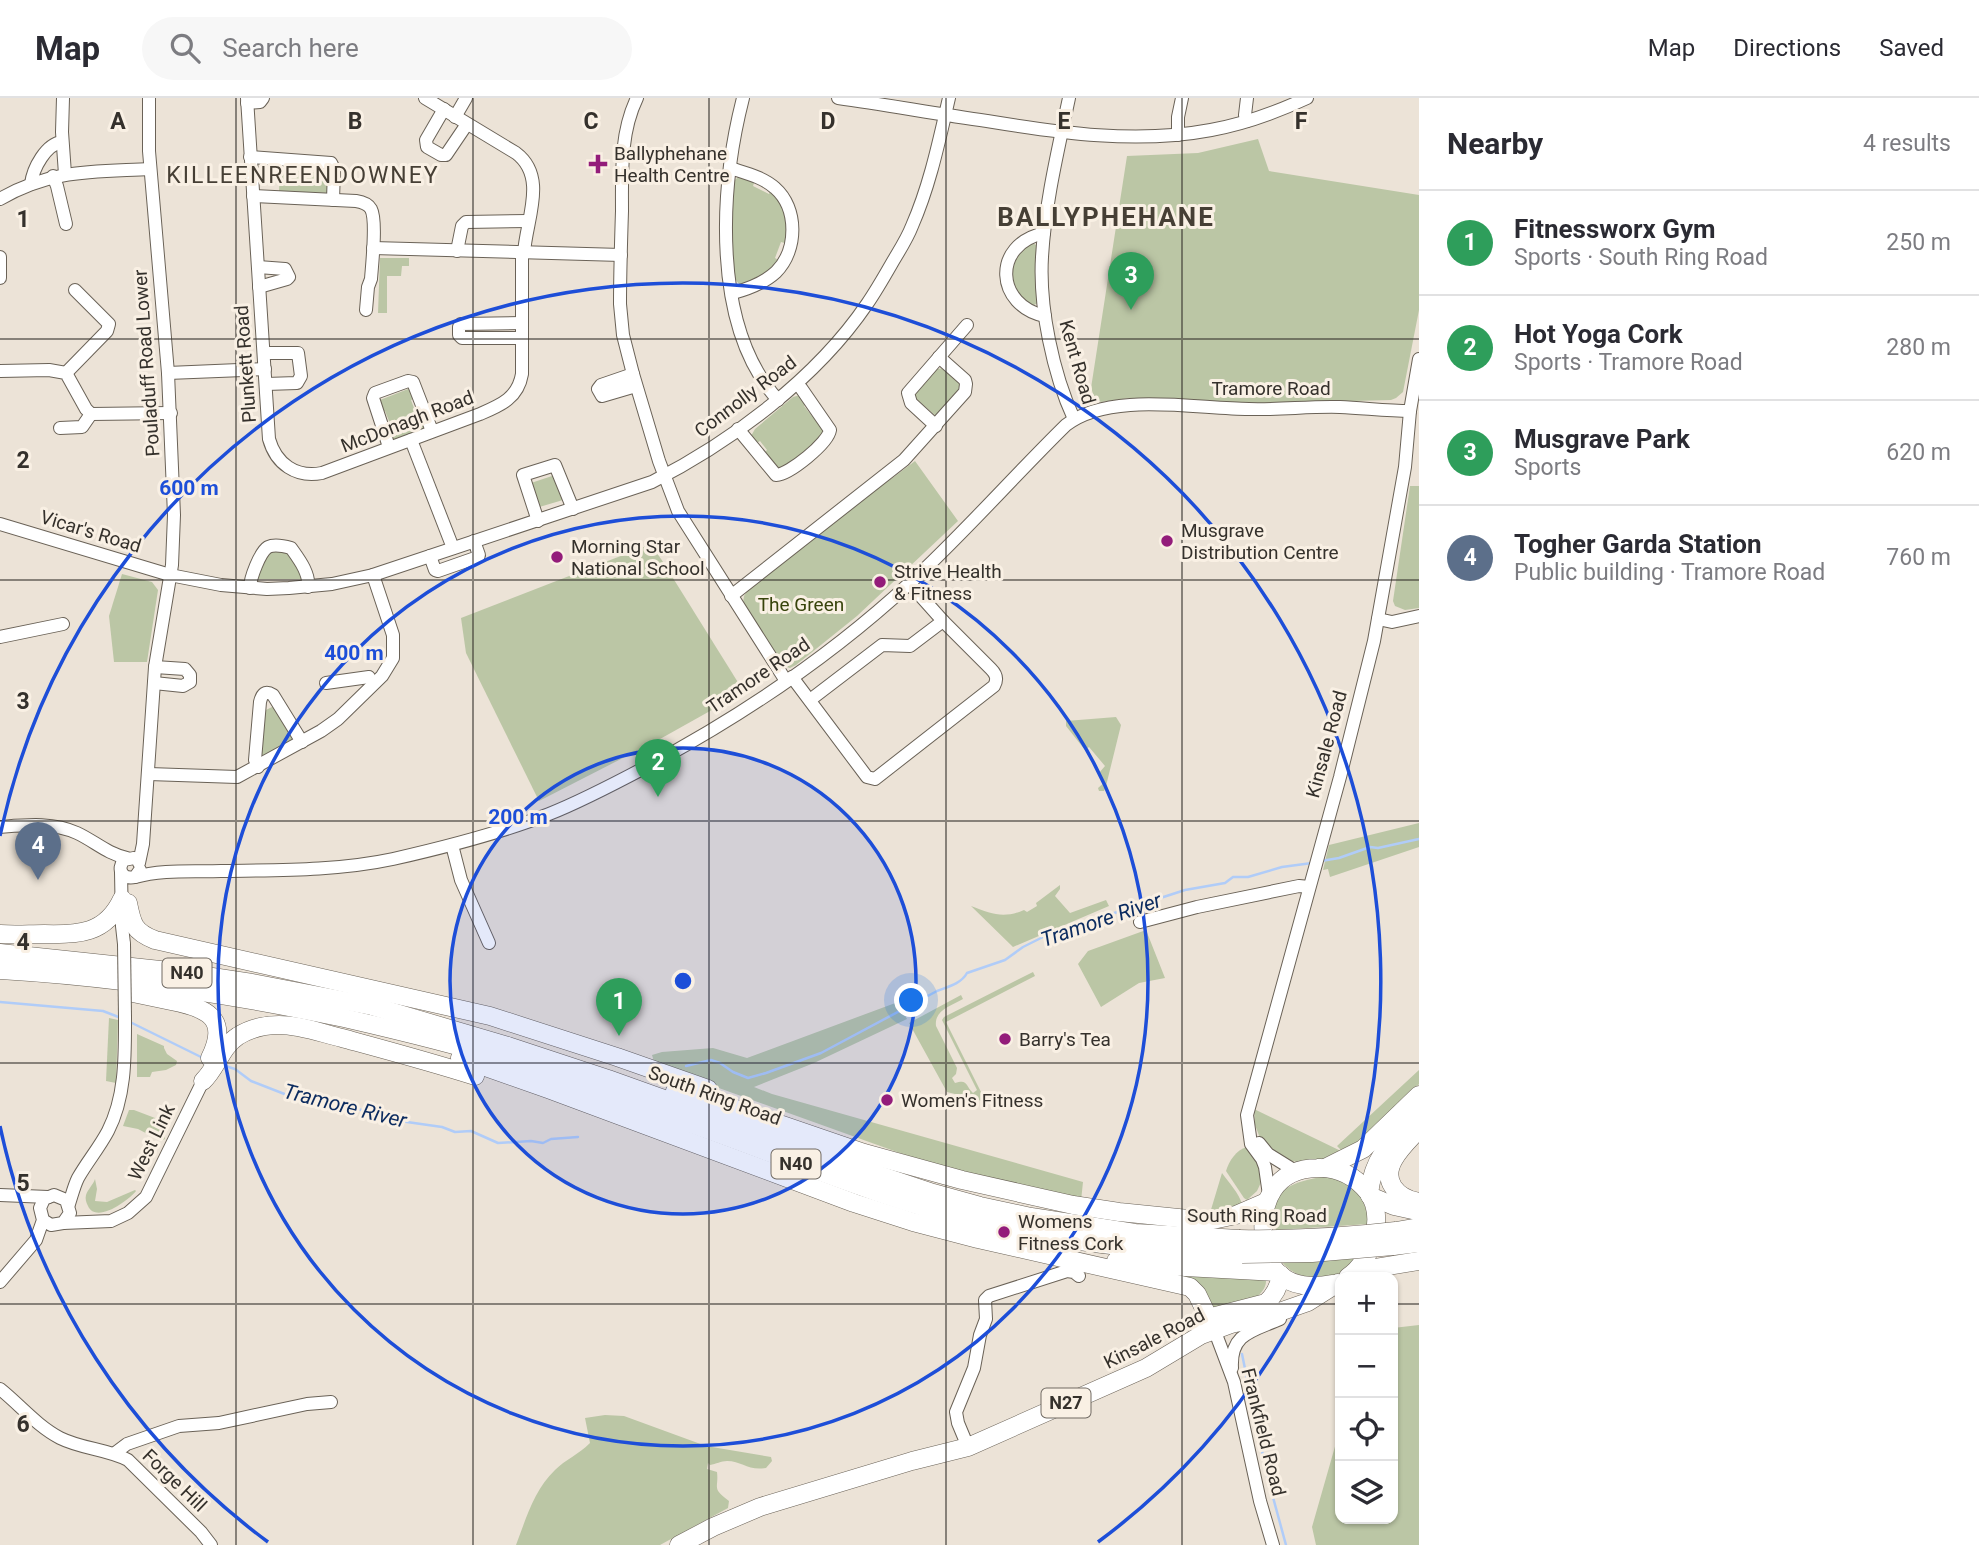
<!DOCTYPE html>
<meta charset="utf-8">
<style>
:root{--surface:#fff;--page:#f7f7f7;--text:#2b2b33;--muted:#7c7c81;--line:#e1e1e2;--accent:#931c7a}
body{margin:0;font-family:Roboto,sans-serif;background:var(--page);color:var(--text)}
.controls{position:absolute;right:21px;bottom:21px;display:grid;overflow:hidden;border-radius:14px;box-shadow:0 2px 5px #0004}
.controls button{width:63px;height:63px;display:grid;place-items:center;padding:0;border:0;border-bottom:2px solid var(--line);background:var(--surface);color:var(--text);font:35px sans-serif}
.you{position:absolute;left:912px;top:903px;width:24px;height:24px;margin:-18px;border:5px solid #fff;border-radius:50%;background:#1a73e8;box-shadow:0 0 0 10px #1a73e833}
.badge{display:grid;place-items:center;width:46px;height:46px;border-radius:50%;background:var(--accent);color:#fff;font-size:23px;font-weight:700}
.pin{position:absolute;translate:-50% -58px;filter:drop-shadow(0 2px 4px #0008)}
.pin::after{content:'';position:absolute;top:37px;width:24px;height:21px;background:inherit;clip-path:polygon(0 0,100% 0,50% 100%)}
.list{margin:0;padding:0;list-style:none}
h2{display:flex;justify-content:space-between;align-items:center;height:91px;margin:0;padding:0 28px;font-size:30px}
h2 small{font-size:23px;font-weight:400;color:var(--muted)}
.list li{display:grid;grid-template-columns:46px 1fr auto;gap:21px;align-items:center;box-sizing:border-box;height:105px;padding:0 28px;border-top:2px solid var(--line)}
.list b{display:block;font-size:26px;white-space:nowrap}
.list p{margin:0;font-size:23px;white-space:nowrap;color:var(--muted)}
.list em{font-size:23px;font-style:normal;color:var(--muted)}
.icon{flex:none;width:38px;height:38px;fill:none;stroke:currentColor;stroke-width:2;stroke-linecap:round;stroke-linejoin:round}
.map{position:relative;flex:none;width:1419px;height:1447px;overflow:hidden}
header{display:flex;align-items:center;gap:42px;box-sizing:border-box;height:98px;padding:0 35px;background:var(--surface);border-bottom:2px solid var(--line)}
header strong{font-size:33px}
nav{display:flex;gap:38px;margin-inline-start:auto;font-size:24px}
.search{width:490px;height:63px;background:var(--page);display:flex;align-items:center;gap:18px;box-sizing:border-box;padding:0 24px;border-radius:38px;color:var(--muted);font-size:26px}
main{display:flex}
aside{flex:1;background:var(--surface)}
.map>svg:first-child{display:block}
</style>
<header>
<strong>Map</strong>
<div class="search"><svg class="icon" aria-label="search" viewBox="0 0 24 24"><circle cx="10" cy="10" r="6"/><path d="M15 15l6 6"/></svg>Search here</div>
<nav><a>Map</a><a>Directions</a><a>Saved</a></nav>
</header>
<main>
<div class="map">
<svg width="1419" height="1447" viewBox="0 0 1419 1447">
<rect width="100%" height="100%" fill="#ece3d7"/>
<g fill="#bbc6a5">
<polygon points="1258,41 1269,73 1419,97 1419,212 1403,294 1396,300 1391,302 1242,306 1130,300 1101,304 1095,301 1091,290 1127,58 1198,55"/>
<polygon points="280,72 329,75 328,95 279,93"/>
<path d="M739,78L755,82L753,88L769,96L772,90L786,113L788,146L781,144L775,160L780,163C770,174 756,187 739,186C724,172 732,104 734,83Z"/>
<polygon points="1031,144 1036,147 1038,205 1032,208 1025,206 1012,188 1011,162"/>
<polygon points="380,160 409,160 409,168 402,168 401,178 387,178 387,215 378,215"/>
<path d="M944,270C951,276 962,281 960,291L936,318L914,299L915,294L937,271Z"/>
<polygon points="408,291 412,291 416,300 411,302 417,318 423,316 426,330 393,343 386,330 391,328 385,313 379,314 380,302"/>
<polygon points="800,297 808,304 804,308 812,318 816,315 824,326 824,340 779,373 762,357 767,352 760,343 754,347 751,338 755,331 793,299"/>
<polygon points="915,363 958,423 857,518 796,567 790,570 783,568 743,505 744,498 750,489 890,380 891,381"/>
<polygon points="555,377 563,402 536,410 528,386"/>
<polygon points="1410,388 1419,388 1419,510 1405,512 1395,508 1393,503"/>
<polygon points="649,447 653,449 663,464 744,594 660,641 539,703 466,555 461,520"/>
<polygon points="271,453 289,454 304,481 255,481 265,457"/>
<polygon points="122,476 152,484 158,492 147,564 114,564 109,518"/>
<polygon points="274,608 295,641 265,659 260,659 264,613"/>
<polygon points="1116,619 1121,627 1106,688 1104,693 1099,693 1098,690 1105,684 1099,675 1105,668 1089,649 1085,652 1066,628 1066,623"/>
<polygon points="1419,725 1419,749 1330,779 1328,771 1323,772 1329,747"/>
<path d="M1060,787V791L1055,798L1070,815L1106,802L1109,808L1013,849L971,808C992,816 1003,821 1024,812L1027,814L1037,808L1036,805Z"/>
<polygon points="1146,832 1165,880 1139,885 1101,909 1078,866 1088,853"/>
<path d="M1033,874L1035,878L946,924L986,1004L947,994L909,925L961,897L963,901C951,908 934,912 936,928L957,970L956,976L952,980L955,985C968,981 965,987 973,995L977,992L942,922L944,919Z"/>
<polygon points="898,904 907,921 814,965 754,989 772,996 1083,1084 1081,1103 936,1068 655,967 652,957 662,954 713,950 747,960"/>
<polygon points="109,920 118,922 116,985 106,983"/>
<polygon points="137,936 164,948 164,950 167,956 177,963 176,967 166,972 152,974 150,979 137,979"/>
<polygon points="1419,972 1419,986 1382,1026 1337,1059 1297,1064 1288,1062 1276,1056 1260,1040 1255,1027 1254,1011 1343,1054 1337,1048"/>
<polygon points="129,1012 134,1012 155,1020 153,1026 162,1027 165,1041 161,1043 138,1031 123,1028"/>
<path d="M1247,1049L1253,1053L1263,1080L1257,1093L1247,1102L1244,1100L1226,1073C1229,1063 1236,1052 1247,1049Z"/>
<path d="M1222,1075C1229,1085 1239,1095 1242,1106L1236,1110L1210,1115Z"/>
<path d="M1322,1079C1351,1079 1366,1098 1369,1126L1276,1132C1264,1094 1291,1084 1322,1079Z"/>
<path d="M95,1081L97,1091L95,1103L107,1104L135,1092L136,1093C128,1103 96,1126 88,1108C86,1104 85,1101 86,1097C88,1091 93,1087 95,1081Z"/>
<path d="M1354,1160C1341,1187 1299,1186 1282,1164Z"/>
<path d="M1136,1173L1265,1178C1268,1186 1264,1192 1258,1198L1211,1210L1209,1202Z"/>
<polygon points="1419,1227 1419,1447 1316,1447 1312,1429 1340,1331 1340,1421 1393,1421 1393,1230"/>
<path d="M605,1317L624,1318L706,1348L771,1359L772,1363L766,1370C748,1373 742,1363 727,1363C721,1363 716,1366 710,1367L708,1365L707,1371L717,1374C719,1391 711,1390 729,1403L728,1410L660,1447H516C526,1421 534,1392 555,1372C565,1362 579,1356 590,1345L585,1320Z"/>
</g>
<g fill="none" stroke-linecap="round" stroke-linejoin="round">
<g stroke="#b0ccf8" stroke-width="2.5">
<polyline points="1321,763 1339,760 1370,749 1378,750 1419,741"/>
<polyline points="0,904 103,913 121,920"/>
<polyline points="130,924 203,960"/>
<polyline points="222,967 235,971 251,983 287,997 297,997 309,1001 332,1001 361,1012 371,1012 407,1024 442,1029 455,1034 471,1033 498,1045 531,1043 543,1045 551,1041 578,1039"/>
<path d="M686,968L711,962L720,965L733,974L748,980L766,975L821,955L937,893C947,889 961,886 967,875L1005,862L1023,849L1049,836L1063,837L1074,830L1102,819L1185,792L1225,785L1233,779H1248L1282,769L1312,765"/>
<polyline points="1242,1256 1252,1305"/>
<polyline points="1255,1316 1263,1358"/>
<polyline points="1265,1370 1286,1447"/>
</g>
<defs>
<g id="minor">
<polyline points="63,0 62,34 65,76"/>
<path d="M247,0L269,341C276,366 296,380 322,375L480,316C501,307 518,300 522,276V155"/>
<path d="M425,0L516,55C548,79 526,122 524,155"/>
<path d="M637,0C620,35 622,75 622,113C621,144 620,175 620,206L623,237L633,276L659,363L678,413L786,583"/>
<path d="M743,0C720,90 711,228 778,302"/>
<path d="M838,0C888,7 937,16 987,23C1060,35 1137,46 1211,32C1244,26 1277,14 1307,0"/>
<path d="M1069,0C1058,52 1045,106 1042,159C1039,209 1053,276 1074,321"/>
<polyline points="247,5 260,4 263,0"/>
<polyline points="444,11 426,42 427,49 441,57 446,57 467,26"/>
<polyline points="455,19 466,0"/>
<polyline points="1247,23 1245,17 1247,0"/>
<polyline points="1178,37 1178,19 1182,0"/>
<polyline points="250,59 331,65 334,71 333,102"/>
<path d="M730,70C745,75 763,79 775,90C798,110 798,152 776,174C764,185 748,191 733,195"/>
<polyline points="53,78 57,88 66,126"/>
<path d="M31,86C33,70 46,46 62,44"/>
<path d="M253,98L356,103C363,104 368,106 371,111C377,122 372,167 371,181L368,189L366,212"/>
<path d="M0,101C51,71 93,74 150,71"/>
<path d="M1044,135C991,147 996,208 1045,218"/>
<polyline points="373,150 621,157"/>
<polyline points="457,153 462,128 466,124 528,123"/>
<polyline points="0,159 0,180"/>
<polyline points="258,169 285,171 289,179 287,181 259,189"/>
<polyline points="522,225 461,226 459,229 459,237 462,240 522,240"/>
<polyline points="264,255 298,255 301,278 297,285 266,286"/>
<polyline points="0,273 49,272 66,275 86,311 91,316 171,315"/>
<polyline points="66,275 107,233 109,226 75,192"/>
<polyline points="168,275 265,271"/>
<polyline points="633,276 601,287 598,291 602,298 636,288"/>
<polyline points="936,328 911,305 908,295 967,227"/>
<polyline points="60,330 82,329 91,316"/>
<path d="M738,331L776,377C790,376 828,345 830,332L801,290L797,287"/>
<polyline points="411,342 453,450"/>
<polyline points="389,349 373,300 375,295 408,283 413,284 432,333"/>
<polyline points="538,423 523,377 555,367 573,411"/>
<path d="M0,426L170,477L221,487L267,491L289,490L332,486L373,477L652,384C732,343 816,281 867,206C876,193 884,179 892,165C899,153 907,141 912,128C930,87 939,43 949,0"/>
<polyline points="430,458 435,472 438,473 478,459 479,457 474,443"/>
<path d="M250,490C250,480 260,454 268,449C274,446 284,448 291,450C298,460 310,475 308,489"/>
<polyline points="731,498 904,362 965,294 966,286 965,282 939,259"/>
<polyline points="1378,521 1392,524 1419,518"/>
<polyline points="0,539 63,526"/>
<path d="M792,579L867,679L875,681L994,588C998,581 996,576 991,571L943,523"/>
<polyline points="154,585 183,588 190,584 190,577 185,571 155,569"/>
<polyline points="326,585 369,579"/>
<polyline points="810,602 882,547 910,548 943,523 909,485"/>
<path d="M258,669L255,662L260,604C262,596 265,592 273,597L302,644"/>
<polyline points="149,676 237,679 321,633 338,621 382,578 393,560 393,537 373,477"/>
<path d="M0,729C26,727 53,724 77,735C96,744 106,755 127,760"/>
<polyline points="452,747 461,782 489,845"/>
<path d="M134,760L124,762C116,772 123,782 135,779L140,772"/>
<polyline points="139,765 143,746 155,569 172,467 174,417 168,275 149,53 149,0"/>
<polyline points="121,774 122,828 124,846"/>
<path d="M135,779C162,771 193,774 221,773C278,772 337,773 393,761C446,749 498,736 549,716C582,703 614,686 646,669C740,619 832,557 911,484C965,434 1014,378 1066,327C1110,293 1196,311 1249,311C1280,312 1310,308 1340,309C1364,310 1387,313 1410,313"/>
<polyline points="1140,824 1197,809 1299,788 1309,789"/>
<polyline points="1259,1045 1268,1056 1297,1074"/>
<polyline points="0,1097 48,1099"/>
<polyline points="1269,1097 1265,1069 1262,1061 1251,1046 1247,1017 1340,679 1374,543 1405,369 1410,313 1419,261"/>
<path d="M69,1106C72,1097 74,1088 78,1080C87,1064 99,1050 108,1033C126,998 125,957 125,919"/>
<polyline points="63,1125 111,1123 128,1115 146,1099 203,983"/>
<polyline points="0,1184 36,1142 43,1122 40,1110 44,1101 54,1097 66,1102 70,1115 63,1125 51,1127 43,1122"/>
<polyline points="1214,1231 1234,1284 1260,1403 1273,1447"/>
<path d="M1232,1270C1230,1235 1253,1233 1280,1221"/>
<path d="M0,1291C20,1307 37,1328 60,1340C82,1351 107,1351 128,1362L201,1434L211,1447"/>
<polyline points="968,1349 958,1325 956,1314 974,1270 980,1237 986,1221 985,1202 989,1198 1067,1173 1074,1174 1079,1178"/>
<polyline points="115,1355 127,1346 179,1328 219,1325 307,1306 331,1304"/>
</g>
<g id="highway">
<path d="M128,805C132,826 134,834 155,842L490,918L617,959L708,991"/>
<path d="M0,836C15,837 29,836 44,836C78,837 106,836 122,801"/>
<polyline points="0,855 179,874 252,885 372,908 508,948 608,981 837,1063 933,1095 980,1108 1031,1119 1135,1135 1239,1141"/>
<path d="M0,872C116,879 230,896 344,920C396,932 448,944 499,960C567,982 634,1005 700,1029C793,1062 884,1102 980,1124C1066,1145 1154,1154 1242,1156"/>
<path d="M128,894C142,897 157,900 171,903C207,910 230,920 210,960"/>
<polyline points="460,960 548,991 854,1105 913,1124 978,1141 1190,1189 1197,1196 1214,1231"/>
<path d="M203,983C217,970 221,949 238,938C251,930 264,927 279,927C300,927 321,935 342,940C386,952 431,964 475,978"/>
<polyline points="675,993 736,1011 864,1055 962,1082 1073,1107 1119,1114 1208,1123 1236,1117 1266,1104"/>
<path d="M1419,1031C1411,1040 1400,1050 1394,1061C1381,1083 1397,1100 1419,1104"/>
<polyline points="1325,1070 1363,1051 1419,997"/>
<path d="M1369,1095C1374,1056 1393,1042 1419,1016"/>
<polyline points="1370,1098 1394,1108 1417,1113"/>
<polyline points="1396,1133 1419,1129"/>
<polyline points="1393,1148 1419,1145"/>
<polyline points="1116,1163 1185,1169 1277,1174"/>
<polyline points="1357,1173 1419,1163"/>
<path d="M1332,1186C1314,1190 1291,1189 1277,1174C1269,1166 1265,1152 1264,1140C1260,1103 1275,1071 1317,1070C1338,1069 1355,1078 1368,1094C1386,1119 1372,1163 1348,1179"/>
<path d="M1199,1226L1208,1220L1266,1205C1275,1197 1279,1189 1281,1177"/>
<polyline points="679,1447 713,1429 760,1409 912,1363 968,1349 1146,1270 1201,1237 1231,1226 1268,1218 1308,1204 1338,1185"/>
</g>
</defs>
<use href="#minor" stroke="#6a6257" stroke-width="14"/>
<use href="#highway" stroke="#6a6257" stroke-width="19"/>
<use href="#minor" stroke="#fff" stroke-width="12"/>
<use href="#highway" stroke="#fff" stroke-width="18"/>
<defs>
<polyline id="minor-bridge" points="124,846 125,919"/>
<g id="highway-bridge">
<path d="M1239,1141C1292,1142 1344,1139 1396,1133"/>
<polyline points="1242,1156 1312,1155 1393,1148"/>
</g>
</defs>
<use href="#minor-bridge" stroke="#6a6257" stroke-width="14" stroke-linecap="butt"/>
<use href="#highway-bridge" stroke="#6a6257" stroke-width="19" stroke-linecap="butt"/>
<use href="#minor-bridge" stroke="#fff" stroke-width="12"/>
<use href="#highway-bridge" stroke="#fff" stroke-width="18"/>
</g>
<path fill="none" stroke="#35312c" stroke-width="2" stroke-opacity="0.55" d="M236,0V1447M473,0V1447M709,0V1447M946,0V1447M1182,0V1447M0,241H1419M0,482H1419M0,723H1419M0,965H1419M0,1206H1340M1393,1206H1419"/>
<circle cx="683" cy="883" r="233" fill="#1d4ed8" fill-opacity=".12"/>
<g fill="none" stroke="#1d4ed8" stroke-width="3.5">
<circle cx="683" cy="883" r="233"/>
<circle cx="683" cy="883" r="465"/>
<path d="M268 1444A698 698 0 0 1 0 1028M0 738A698 698 0 1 1 1098 1444"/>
</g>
<g fill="#931c7a" stroke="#f9f0e4" stroke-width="2.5">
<path d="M594.5 55.5h7v7h7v7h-7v7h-7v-7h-7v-7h7z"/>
<circle cx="1167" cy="443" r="7"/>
<circle cx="557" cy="459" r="7"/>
<circle cx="880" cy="484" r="7"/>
<circle cx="1005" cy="941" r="7"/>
<circle cx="887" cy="1002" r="7"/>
<circle cx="1004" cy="1134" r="7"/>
</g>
<g text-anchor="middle" stroke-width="6" stroke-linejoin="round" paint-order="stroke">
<g fill="#f9f0e4" stroke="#706a63" stroke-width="2">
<rect x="162.5" y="860.5" width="49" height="29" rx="5"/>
<rect x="771.5" y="1051.5" width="49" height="29" rx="5"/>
<rect x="1041.5" y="1290.5" width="49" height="29" rx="5"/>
</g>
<g font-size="18" font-weight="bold" fill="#35312c">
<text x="187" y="881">N40</text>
<text x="796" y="1072">N40</text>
<text x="1066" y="1311">N27</text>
</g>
<g font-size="19" fill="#35312c" stroke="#f9f0e4" text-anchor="start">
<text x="614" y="62">Ballyphehane<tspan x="614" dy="22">Health Centre</tspan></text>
<text x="1181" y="439">Musgrave<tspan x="1181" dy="22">Distribution Centre</tspan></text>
<text x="571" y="455">Morning Star<tspan x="571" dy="22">National School</tspan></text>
<text x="894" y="480">Strive Health<tspan x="894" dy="22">&amp; Fitness</tspan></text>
<text x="1019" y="948">Barry's Tea</text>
<text x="901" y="1009">Women's Fitness</text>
<text x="1018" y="1130">Womens<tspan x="1018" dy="22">Fitness Cork</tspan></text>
</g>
<g font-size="19" fill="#35312c" stroke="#f9f0e4">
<text transform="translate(1078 264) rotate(74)" y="7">Kent Road</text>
<text transform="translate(146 265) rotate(-94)" y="7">Pouladuff Road Lower</text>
<text transform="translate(245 266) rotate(-94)" y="7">Plunkett Road</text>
<text x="1271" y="297">Tramore Road</text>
<text transform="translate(745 298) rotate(-37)" y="7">Connolly Road</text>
<text transform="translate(407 323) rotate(-21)" y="7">McDonagh Road</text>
<text transform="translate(91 433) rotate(17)" y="7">Vicar's Road</text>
<text transform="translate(758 577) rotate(-34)" y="7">Tramore Road</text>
<text transform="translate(1326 646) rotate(-75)" y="7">Kinsale Road</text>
<text transform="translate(715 997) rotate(20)" y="7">South Ring Road</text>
<text transform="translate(151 1044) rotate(-64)" y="7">West Link</text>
<text x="1257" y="1124">South Ring Road</text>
<text transform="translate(1154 1240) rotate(-27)" y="7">Kinsale Road</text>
<text transform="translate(1264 1334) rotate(76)" y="7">Frankfield Road</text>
<text transform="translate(175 1382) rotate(44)" y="7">Forge Hill</text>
</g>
<g font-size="19" fill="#38440c" stroke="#f9f0e4">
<text x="801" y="513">The Green</text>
</g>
<g font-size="21" font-style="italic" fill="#0b2b5f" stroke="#f9f0e4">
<text transform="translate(1101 822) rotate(-19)" y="7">Tramore River</text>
<text transform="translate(345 1008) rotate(14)" y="7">Tramore River</text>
</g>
<g font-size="23" letter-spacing="2" fill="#463f35" stroke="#f9f0e4">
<text x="303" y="85">KILLEENREENDOWNEY</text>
</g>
<g font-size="26" font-weight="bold" letter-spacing="2" fill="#463f35" stroke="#f9f0e4">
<text x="1106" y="128">BALLYPHEHANE</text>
</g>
</g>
<g font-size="23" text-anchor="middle" font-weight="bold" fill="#35312c" stroke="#f9f0e4" stroke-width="6" stroke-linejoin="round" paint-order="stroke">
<text x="118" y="31">A</text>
<text x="355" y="31">B</text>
<text x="591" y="31">C</text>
<text x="828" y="31">D</text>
<text x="1064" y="31">E</text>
<text x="1301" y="31">F</text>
<text x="23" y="129">1</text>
<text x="23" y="370">2</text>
<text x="23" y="611">3</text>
<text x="23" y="852">4</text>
<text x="23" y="1093">5</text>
<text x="23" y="1334">6</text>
</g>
<circle cx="683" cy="883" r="10" fill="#1d4ed8" stroke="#f9f0e4" stroke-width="3.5"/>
<g font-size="21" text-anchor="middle" font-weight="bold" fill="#1d4ed8" stroke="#f9f0e4" stroke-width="6" stroke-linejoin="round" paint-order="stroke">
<text x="189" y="397">600 m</text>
<text x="354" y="562">400 m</text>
<text x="518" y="726">200 m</text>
</g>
</svg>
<div class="controls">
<button>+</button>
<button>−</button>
<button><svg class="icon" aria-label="locate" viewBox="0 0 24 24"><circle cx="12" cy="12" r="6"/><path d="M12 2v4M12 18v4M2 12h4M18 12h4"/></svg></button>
<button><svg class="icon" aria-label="layers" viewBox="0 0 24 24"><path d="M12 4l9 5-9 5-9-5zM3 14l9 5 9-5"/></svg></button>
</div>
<div class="you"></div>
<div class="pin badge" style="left:619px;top:938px;background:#2e9e5b">1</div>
<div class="pin badge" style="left:658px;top:699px;background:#2e9e5b">2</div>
<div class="pin badge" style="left:1131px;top:212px;background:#2e9e5b">3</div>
<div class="pin badge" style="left:38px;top:782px;background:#5c6f8a">4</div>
</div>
<aside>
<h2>Nearby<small>4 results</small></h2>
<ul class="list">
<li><span class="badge" style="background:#2e9e5b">1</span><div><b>Fitnessworx Gym</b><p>Sports · South Ring Road</p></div><em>250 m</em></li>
<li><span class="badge" style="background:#2e9e5b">2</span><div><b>Hot Yoga Cork</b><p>Sports · Tramore Road</p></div><em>280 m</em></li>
<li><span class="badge" style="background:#2e9e5b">3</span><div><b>Musgrave Park</b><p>Sports</p></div><em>620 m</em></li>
<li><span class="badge" style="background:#5c6f8a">4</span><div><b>Togher Garda Station</b><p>Public building · Tramore Road</p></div><em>760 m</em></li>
</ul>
</aside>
</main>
